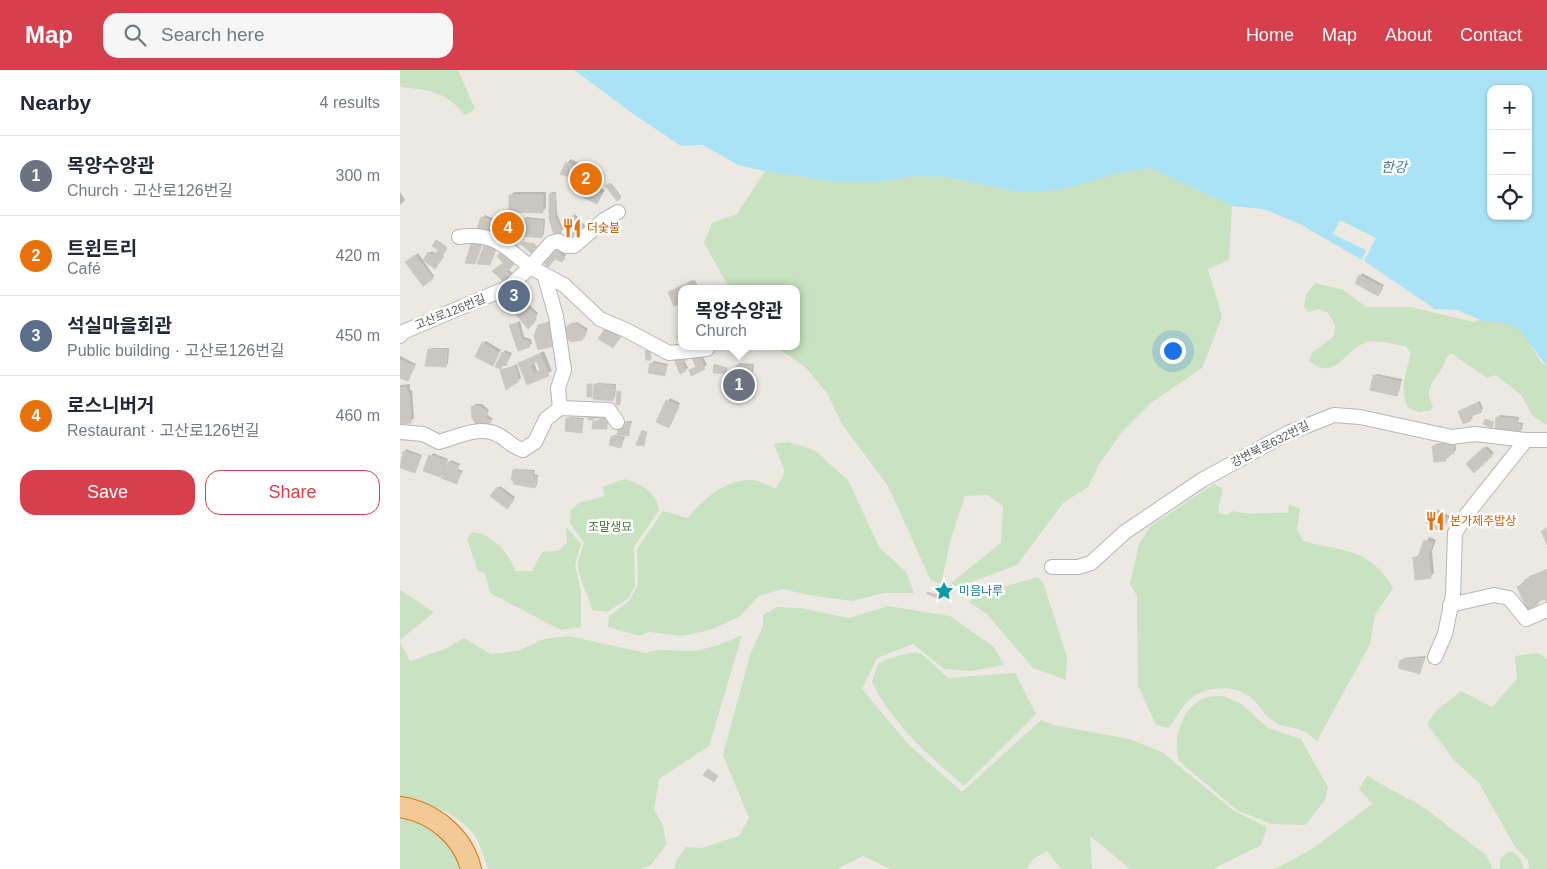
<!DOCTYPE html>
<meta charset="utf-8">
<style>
:root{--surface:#fff;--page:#f6f6f7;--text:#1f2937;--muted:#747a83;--line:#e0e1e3;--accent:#d73f4d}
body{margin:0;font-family:Arial,"Noto Sans KR",sans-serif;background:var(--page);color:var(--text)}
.controls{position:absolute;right:15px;top:15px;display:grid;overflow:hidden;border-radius:10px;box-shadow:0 1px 4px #0004}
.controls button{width:45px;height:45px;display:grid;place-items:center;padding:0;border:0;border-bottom:1px solid var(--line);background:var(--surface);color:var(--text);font:25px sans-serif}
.you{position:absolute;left:772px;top:280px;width:18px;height:18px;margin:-12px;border:4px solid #fff;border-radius:50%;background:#1a73e8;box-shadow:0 0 0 8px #1a73e833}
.badge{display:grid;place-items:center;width:32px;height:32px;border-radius:50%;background:var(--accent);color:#fff;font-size:16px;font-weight:700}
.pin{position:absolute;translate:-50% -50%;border:2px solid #fff;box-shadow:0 1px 5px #0006}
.popup{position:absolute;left:278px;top:215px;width:122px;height:65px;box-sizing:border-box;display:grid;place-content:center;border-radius:10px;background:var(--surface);filter:drop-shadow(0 1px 4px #0005);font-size:16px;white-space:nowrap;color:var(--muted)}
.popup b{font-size:19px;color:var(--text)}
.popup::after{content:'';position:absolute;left:50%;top:100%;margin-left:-10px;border:10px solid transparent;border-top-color:var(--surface)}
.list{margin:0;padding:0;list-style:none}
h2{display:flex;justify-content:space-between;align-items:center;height:65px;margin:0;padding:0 20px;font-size:21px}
h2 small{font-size:16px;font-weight:400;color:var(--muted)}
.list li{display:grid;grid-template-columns:32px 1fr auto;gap:15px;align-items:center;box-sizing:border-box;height:80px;padding:0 20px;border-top:1px solid var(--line)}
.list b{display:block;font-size:19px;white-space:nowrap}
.list p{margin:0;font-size:16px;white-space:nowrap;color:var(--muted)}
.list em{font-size:16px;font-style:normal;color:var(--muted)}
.actions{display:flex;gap:10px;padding:15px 20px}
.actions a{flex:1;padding:11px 0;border:1px solid var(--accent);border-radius:15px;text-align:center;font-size:18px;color:var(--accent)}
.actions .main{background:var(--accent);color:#fff}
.icon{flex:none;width:28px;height:28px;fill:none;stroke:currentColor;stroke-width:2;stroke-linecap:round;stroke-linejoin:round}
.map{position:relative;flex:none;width:1147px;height:799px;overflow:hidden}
header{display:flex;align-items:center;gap:30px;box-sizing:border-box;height:70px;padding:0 25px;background:var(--accent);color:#fff}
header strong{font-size:24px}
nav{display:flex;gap:28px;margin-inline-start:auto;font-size:18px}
.search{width:350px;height:45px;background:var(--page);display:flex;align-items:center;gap:12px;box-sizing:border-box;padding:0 18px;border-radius:15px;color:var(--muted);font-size:19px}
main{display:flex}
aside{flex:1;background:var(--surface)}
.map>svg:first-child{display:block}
</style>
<header>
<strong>Map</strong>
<div class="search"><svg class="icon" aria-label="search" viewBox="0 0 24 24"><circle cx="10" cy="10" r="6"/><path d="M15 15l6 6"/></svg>Search here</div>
<nav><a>Home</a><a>Map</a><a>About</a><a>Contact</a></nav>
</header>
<main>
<aside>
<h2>Nearby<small>4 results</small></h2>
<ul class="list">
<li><span class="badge" style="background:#6b7280">1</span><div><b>목양수양관</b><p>Church · 고산로126번길</p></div><em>300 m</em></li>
<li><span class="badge" style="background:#e8710a">2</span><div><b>트윈트리</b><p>Café</p></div><em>420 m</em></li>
<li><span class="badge" style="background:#5c6f8a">3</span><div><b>석실마을회관</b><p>Public building · 고산로126번길</p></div><em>450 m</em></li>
<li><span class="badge" style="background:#e8710a">4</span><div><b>로스니버거</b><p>Restaurant · 고산로126번길</p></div><em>460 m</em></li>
</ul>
<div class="actions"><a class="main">Save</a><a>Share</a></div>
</aside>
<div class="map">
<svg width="1147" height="799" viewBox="0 0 1147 799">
<rect width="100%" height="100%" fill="#ece9e3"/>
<g fill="#c8e2c2">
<path d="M0,0H58L75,39L65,45C44,21 33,21 2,17L0,15Z"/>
<polygon points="751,98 832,136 829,190 808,199 822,247 802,298 752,332 721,363 698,396 688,417 663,433 617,495 558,517 551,513 601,473 603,436 588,425 565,426 551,468 541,514 531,511 488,416 442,354 427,323 406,298 375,276 396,276 396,219 330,219 304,173 312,153 337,144 365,101 436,112 476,112 517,106 546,107 619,122 637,122 722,102"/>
<path d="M915,213L944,220L966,237H1010L1074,252L1093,243L1119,256L1141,292L1147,297V355L1133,346L1121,325L1096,305L1087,308L1051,283C1045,288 1045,293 1041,300C1032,313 1024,320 1033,336L1030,341L1019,342L1008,338C999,321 1006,301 1011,284L1006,276C995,275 977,269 967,272C944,279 936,313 909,291L912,283L934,266L935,255L928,243L919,239L908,242L904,237L906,225Z"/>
<path d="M388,372L414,380L448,410L479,477L506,502L514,523H484L452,531L409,525L382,519L359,526L339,547L310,560L282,566L249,562L239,566L208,557L209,546L229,531L238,515L237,479L263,441L287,448C305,429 324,409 353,410C360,411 369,416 376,419L385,402L374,374Z"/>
<path d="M225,409C242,415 256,421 259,440L234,477L235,516L228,529L207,542L192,540C189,525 178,509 178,493C179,487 182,479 184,473L170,453L171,440L179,433L205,426L202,417Z"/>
<path d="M814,414L822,418C823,427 817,434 819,443L827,445L833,441C852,446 868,442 888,443L889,434L900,439L897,459L903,471C944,482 969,477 993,518L975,545L970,574L917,671C900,653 887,661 873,651C863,644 857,630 846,624C828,614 799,617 786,633C779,641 776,650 768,658L756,655L738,616L737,526L730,514L739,474L751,456Z"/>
<path d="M166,457L181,474L175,495L181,522V557L161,560L90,523L85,503L78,501L67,469L72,462C95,465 106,481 116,501H132L142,482L158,481L167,473Z"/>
<polygon points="638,507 644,515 667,587 666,610 633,598 587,544 569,532 579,524"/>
<polygon points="0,520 34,542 0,570"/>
<polygon points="488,536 550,546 594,577 604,595 570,601 544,599 513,574 477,588 462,619 508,674 562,722 641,650 653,655 729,669 762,682 834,741 867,757 861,775 813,799 730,799 690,766 692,799 661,799 647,781 633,789 627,799 491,799 463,786 437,799 274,799 276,791 286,777 302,778 339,766 349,748 323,685 350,585 363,556 363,545 377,537 400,538 449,548"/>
<path d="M342,565L309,676L259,709L254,739L263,755L266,775L251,795L240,799H88C84,788 80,771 73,763C54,742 28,731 0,729V572L10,591L45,579L64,568L91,584L118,581L144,569L169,566L246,583C261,578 274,581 289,581C307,580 326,573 342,565Z"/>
<path d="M514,582L522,584L548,608L615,603L636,644L564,716C528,685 493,655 472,612L478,594L490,588Z"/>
<polygon points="1138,583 1147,589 1147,799 1129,799 1128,790 1115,777 1079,713 1054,690 1027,654 1035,642 1061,621 1092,637 1117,609 1115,586"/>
<path d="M824,626L840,633L868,658L901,669L928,717L925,730L905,755L871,754L837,740L779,691C772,669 782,634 808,627C813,626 819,626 824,626Z"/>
<polygon points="967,706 1023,737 1086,785 1093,799 875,799 912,779 972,734 959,719"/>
<polygon points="0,747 21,752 44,765 67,799 0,799"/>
<polygon points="1108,782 1114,782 1121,790 1124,799 1100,799 1100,789"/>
</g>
<path fill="#aae2f6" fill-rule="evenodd" d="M174,0H1147V297L1119,259L1101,252L1083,251L1057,240L1035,239L964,191L898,153L863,139L832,136L751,98L722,102L663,119L637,122H619L546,107L517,106L476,112H436L365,101L338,95L303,75L281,76L232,43ZM1091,19H1128V146H1091Z"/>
<polygon fill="#ece9e3" points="940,150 976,168 964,191 962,190 966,180 933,164"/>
<g fill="#0003" fill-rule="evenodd">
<polygon points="171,89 196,102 190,113 205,120 197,133 182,126 184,110 167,93"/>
<polygon points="211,113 221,126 217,129 207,116"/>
<polygon points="0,122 5,130 0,135"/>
<polygon points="114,122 146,122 146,138 142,142 110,126"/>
<polygon points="152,122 156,122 157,144 162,156 175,144 186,157 174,168 165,158 155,164 150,124"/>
<polygon points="85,145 103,152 97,165 82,148"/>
<polygon points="108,146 114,146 113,162 111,165 105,148"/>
<polygon points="126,147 145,149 144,164 141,167 124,150"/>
<polygon points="84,169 77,190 75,192 66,192"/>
<polygon points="37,170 47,177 37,195 29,183 32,181 36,184 40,180 34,176"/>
<polygon points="157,177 166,185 162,190 155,188 148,196 154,178"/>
<polygon points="18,183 34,206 32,208 9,190"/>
<polygon points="101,194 113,203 105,211 94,201"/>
<polygon points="962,203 984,215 978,224 960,206"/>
<polygon points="295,210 299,219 282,219 269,222"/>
<polygon points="119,213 127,224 118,231 120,234 117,236 103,224"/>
<polygon points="126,232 138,243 135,247 137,249 129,257 116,242"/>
<polygon points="120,251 124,267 131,269 132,274 119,279 110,256"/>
<polygon points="150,251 154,275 140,255"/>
<polygon points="177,252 188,259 184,267 167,256"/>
<polygon points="86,271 101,280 93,294 83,273"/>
<polygon points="32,278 49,278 48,293 46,296 29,280"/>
<polygon points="105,280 112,283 108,292 100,298 97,296"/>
<path d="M144,281L152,301L128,313L120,293ZM137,291L141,300L137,301L134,292Z"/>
<polygon points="301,283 307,295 292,304 290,301 297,296 293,288"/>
<polygon points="0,286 16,294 8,310 0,306"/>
<polygon points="289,287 284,290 288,298 285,300 275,289"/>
<polygon points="254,291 268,294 264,305 251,294"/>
<polygon points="339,293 354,294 353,302 349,306 337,296"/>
<polygon points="117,294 121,308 118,310 101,301"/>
<polygon points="977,304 1002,309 999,322 997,325 974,306"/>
<polygon points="331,306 352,306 352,319 350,321 329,308"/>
<polygon points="198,313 216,314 215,327 213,329 195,315"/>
<polygon points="10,314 10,320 12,320 14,348 10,352 0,353 0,315"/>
<polygon points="270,328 280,333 271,354 258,351"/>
<polygon points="1080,331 1083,339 1071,345 1073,348 1070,350 1059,341"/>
<polygon points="75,334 82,334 89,340 87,344 93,349 84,354 73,337"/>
<polygon points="192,340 209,341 206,348 209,348 206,358 194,357 194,352 204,347 189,349"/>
<polygon points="1100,345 1119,347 1118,352 1123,353 1122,359 1120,361 1098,348"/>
<polygon points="170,347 184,348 181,362 168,349"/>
<polygon points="227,351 232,351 228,365 219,358 224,357"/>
<polygon points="214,365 225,367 221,377 212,367"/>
<polygon points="1055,372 1056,380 1045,390 1034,376 1036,374"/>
<polygon points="1087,376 1094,383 1074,401 1068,394"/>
<polygon points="6,379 22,385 15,402 0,396"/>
<polygon points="33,383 48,389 45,396 51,390 60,394 58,399 63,401 56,413 46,400 40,406 25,400"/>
<polygon points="116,399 135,400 134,404 138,405 137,415 134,417 114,401"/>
<polygon points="100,416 115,427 109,435 98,418"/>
<polygon points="1036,439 1050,446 1043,458 1034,441"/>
<polygon points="1029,467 1036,470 1032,481 1034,503 1030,507 1014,488 1020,484"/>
<polygon points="1147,499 1147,530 1144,527 1137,534 1118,517 1130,506"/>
<polygon points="1026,586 1020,602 1001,591 1004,588"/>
</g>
<g fill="#cac6c2" stroke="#d0cac2" fill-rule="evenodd">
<polygon points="166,92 193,106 187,117 202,124 197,134 181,126 183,111 160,104"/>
<polygon points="209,113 221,128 217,131 205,116"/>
<polygon points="149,124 155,124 155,147 162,163 154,166 149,148"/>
<polygon points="109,125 143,125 143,143 109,142"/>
<polygon points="172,146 185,160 173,170 161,155"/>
<polygon points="81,147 102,155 97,167 77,159"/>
<polygon points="104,147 112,148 112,166 104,166"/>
<polygon points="122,149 143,151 142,168 121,166"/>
<polygon points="73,168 82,171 75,194 65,193"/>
<polygon points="36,170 47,178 44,184 32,176"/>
<polygon points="124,172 134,174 137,176 131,183 121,174"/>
<polygon points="85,173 97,177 90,195 77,194"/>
<polygon points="155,179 165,188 162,192 155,189 148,197 141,191"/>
<polygon points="103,180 115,193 107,202 111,206 105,213 92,201 103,193 97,186"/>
<polygon points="37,181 44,186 35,199 23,190 28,182 34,186"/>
<polygon points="15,185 33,209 23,216 5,192"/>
<polygon points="959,205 983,218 978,226 955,213"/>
<polygon points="294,210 298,219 291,219 288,212"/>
<polygon points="288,213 290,219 282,219 282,233 274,236 268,222"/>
<polygon points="116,214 125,228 116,234 118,237 113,241 102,224"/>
<polygon points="123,233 137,246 133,250 135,252 128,259 114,242"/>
<polygon points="148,252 154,276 138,280 134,266 138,255"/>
<polygon points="282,252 282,270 277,268"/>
<polygon points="117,253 122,270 128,271 130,277 118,281 109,255"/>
<polygon points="174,253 185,260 186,265 182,270 171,272 164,267 164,259 170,254"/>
<polygon points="205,258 222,265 213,278 198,269"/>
<polygon points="82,272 99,283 93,296 75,287"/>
<polygon points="28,279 47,280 46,297 25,296"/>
<polygon points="250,280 251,290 246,290 245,281"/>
<polygon points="102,282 110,285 106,296 102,295 101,299 95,297"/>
<path d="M140,284L149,306L127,315L118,293ZM137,292L140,301L133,304L130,295Z"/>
<polygon points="285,284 287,290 282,292 286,301 280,304 274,289"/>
<polygon points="298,284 305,299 291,306 289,300 296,297 292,288"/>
<polygon points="0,290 15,296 8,311 0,308"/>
<polygon points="250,293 267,296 265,306 248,303"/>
<polygon points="314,294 327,298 327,304 313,303"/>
<polygon points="336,295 352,296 351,305 335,304"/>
<polygon points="115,296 119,311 106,320 100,300"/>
<polygon points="973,305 1000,312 997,326 970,320"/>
<rect x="328" y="308" width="22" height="15"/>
<rect x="187" y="314" width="5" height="13"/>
<polygon points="194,314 214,316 213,331 193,329"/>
<polygon points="6,317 7,323 9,323 11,353 0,354 0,318"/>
<polygon points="217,321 221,322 220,335 216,335"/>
<polygon points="266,330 279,336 269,358 256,352"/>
<polygon points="1078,333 1082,342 1069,347 1071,351 1063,354 1058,341"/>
<polygon points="71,336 79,336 88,343 85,347 92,352 84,356 76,354 72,348"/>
<polygon points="188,342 208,343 207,348 194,348 193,350 188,350"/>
<polygon points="1096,347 1117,349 1117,354 1121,355 1120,362 1095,360"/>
<polygon points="166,348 183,350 182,363 165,361"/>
<polygon points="202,349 207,350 207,359 192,359 193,351 202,351"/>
<polygon points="1085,349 1094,352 1092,358 1083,354"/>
<polygon points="224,352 230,353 229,366 217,365 218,358 223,359"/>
<polygon points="242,360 247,362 244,376 236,375"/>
<polygon points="211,366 223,369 221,378 209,375"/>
<polygon points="1053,374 1054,384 1049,384 1049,387 1045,388 1046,391 1034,392 1032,376"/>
<polygon points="1084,377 1092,386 1074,403 1066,394"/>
<polygon points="3,381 21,387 15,403 0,398"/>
<polygon points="29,385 46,391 40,407 23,401"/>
<polygon points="48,392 59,396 56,401 61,403 57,414 41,408"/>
<polygon points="116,399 133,402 132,406 137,407 135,418 113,414 114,411 111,410 113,400"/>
<polygon points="97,417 114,430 107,439 90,426"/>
<polygon points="1033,440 1048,449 1041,462 1026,453"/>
<polygon points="1147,458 1147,475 1141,461"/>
<polygon points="1024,470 1033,474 1028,486 1031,508 1015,510 1013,487 1018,487"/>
<polygon points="1147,500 1147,532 1144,529 1137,532 1138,535 1127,540 1117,517 1126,513 1124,510"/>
<polygon points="527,522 538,525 537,528 527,524"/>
<polygon points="1024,588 1020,604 998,598 1000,590"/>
<polygon points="308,699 318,706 314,712 303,705"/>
</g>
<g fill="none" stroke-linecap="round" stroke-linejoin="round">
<defs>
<g id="minor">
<path d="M59,167C93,162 105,176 130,197L151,173L158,171L166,176H174L204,150L218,142"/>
<polyline points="0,266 3,262 109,217 130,197 164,215 200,249 226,260 269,283 307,279"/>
<polyline points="160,338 209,340 217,352"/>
<path d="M0,362L23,364L39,372C58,367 81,354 100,366C109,371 112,377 123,380L135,372L146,349L160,338L158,318L164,300L156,246L144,204"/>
<polyline points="652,497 678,497 691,493 725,462 802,410 888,363 934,345 960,347 1052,367 1075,364 1126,370 1147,370"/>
<polyline points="1050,535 1094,525 1109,528 1126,549 1147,540"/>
<polyline points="1035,587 1045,564 1053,525 1055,463 1067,444 1126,370"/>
</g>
<path id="highway" d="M0,737C33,742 63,766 71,799"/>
</defs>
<use href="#minor" stroke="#b4b6b9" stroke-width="16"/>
<use href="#highway" stroke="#d97a17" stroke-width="22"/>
<use href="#minor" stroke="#fff" stroke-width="14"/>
<use href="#highway" stroke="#f2ca95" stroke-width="20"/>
</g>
<defs>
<symbol id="restaurant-bare" viewBox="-9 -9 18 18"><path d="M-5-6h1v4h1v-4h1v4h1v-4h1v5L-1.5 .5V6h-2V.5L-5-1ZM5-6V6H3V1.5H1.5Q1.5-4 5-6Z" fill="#e8710a" stroke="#fff" stroke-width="2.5" paint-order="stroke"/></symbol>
<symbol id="sight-bare" viewBox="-9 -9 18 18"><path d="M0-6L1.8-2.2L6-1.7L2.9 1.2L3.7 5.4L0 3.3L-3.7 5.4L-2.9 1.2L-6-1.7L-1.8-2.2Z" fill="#0f9aa8" stroke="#fff" stroke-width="2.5" paint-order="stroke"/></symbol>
</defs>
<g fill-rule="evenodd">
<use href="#restaurant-bare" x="158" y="144" width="28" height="28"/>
<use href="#restaurant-bare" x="1021" y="437" width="28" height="28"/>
<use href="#sight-bare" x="530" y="507" width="28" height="28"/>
</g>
<g text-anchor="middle" stroke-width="5" stroke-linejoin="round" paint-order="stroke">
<g font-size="12" fill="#c56008" stroke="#fff" text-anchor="start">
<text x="187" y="162">더숯불</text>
<text x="1050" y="455">본가제주밥상</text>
</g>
<g font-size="12" fill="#5b6062" stroke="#fff">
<text transform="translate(50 242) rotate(-22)" y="4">고산로126번길</text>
<text transform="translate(870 374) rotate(-27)" y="4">강변북로632번길</text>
</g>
<g font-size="12" fill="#467f3d" stroke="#fff">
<text x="210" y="461">조말생묘</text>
</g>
<g font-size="12" fill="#0d838f" stroke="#fff" text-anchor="start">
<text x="559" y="525">미음나루</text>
</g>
<g font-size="14" font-style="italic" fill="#437a95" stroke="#fff">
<text x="994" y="102">한강</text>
</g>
</g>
</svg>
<div class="controls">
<button>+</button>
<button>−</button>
<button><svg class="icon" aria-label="locate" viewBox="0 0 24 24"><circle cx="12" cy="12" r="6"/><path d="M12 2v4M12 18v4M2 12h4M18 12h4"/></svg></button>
</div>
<div class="you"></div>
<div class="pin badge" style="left:339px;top:315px;background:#6b7280">1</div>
<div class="popup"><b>목양수양관</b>Church</div>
<div class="pin badge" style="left:186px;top:109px;background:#e8710a">2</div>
<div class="pin badge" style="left:114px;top:226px;background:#5c6f8a">3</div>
<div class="pin badge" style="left:108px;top:158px;background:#e8710a">4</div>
</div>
</main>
